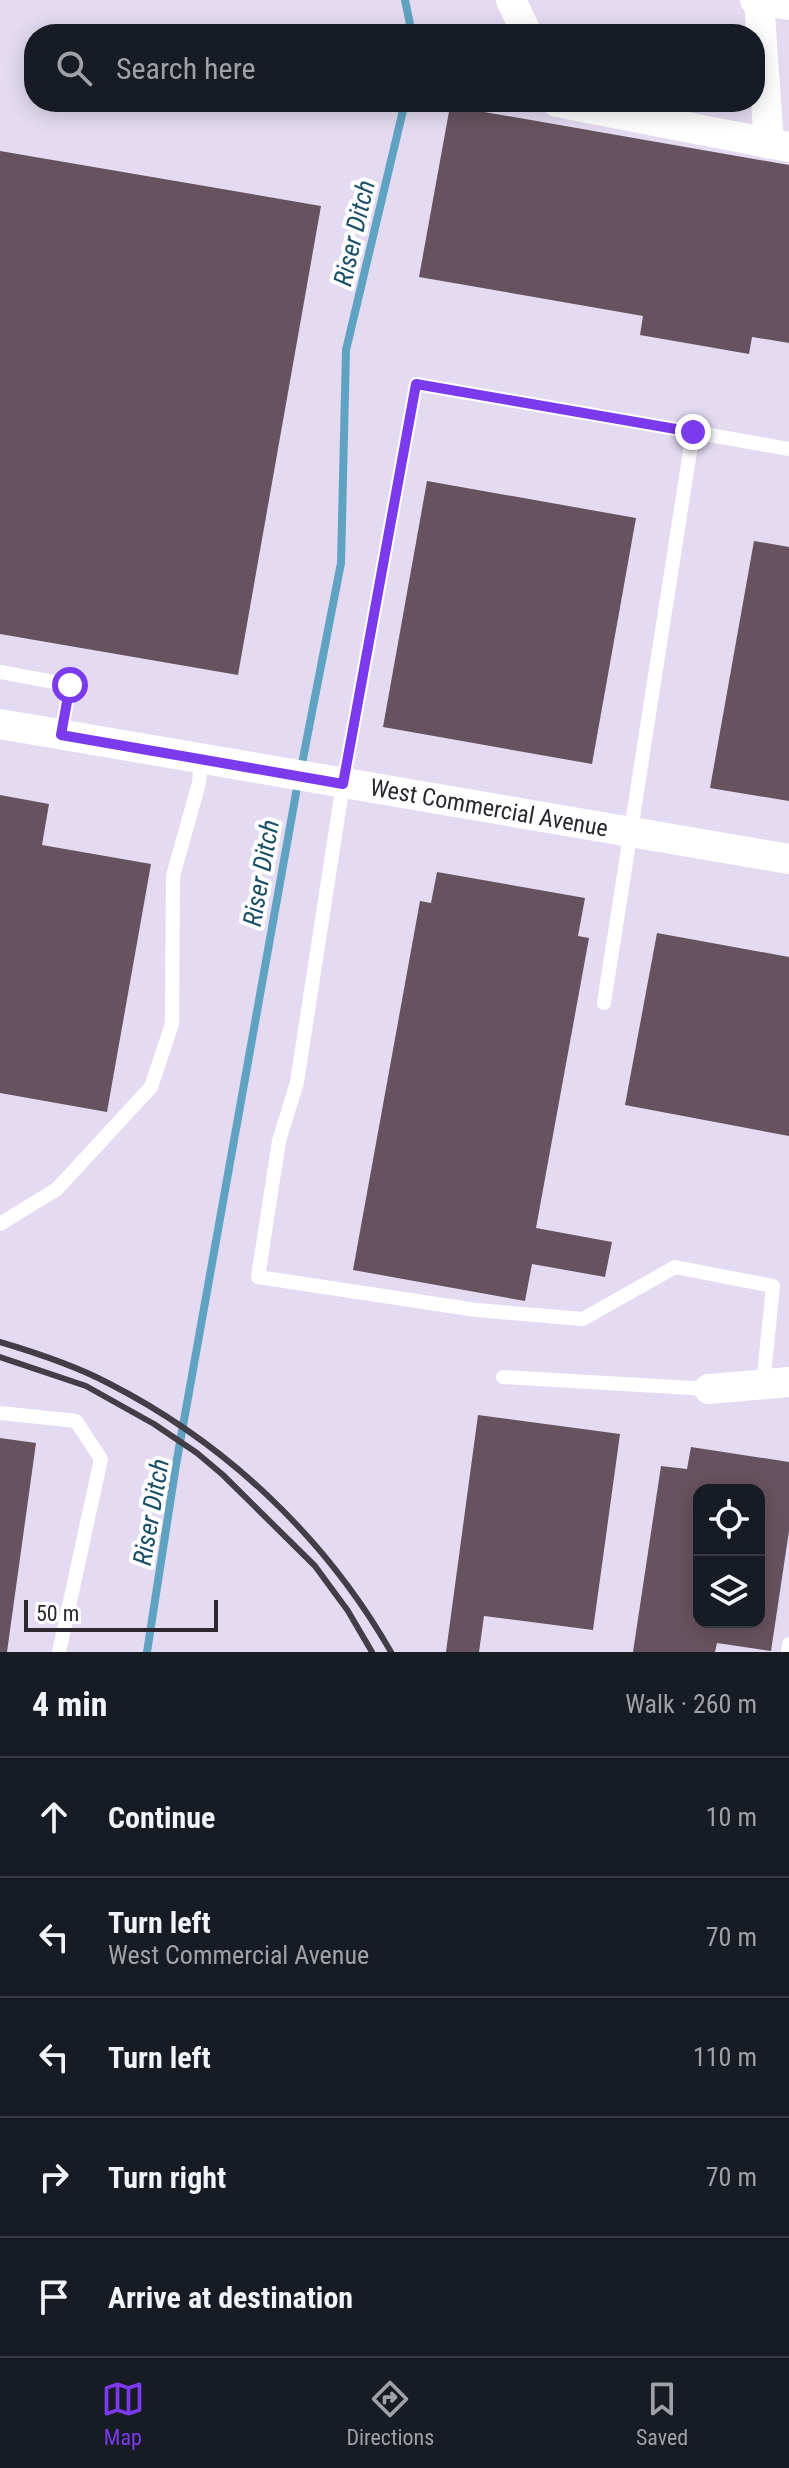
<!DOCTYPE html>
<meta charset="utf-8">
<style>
:root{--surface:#171b24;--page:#20242c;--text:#f1f3f6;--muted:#9ea1a6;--line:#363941;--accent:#7c3aed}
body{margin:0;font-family:"Roboto Condensed",sans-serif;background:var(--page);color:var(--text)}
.controls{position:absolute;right:24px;bottom:24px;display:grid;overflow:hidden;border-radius:16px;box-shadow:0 4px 20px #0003}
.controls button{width:72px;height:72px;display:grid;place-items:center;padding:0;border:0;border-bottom:2px solid var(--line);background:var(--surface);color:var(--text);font:40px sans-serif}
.scale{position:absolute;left:24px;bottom:20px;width:194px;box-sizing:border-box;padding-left:8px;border:4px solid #2b2830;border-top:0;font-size:22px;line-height:28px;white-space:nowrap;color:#2b2830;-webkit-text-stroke:6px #fff;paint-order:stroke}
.stop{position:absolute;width:24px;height:24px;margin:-18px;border:6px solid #7c3aed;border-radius:50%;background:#fff}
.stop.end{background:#7c3aed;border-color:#fff;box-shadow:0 2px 8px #0008}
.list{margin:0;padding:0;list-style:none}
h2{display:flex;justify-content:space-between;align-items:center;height:104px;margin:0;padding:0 32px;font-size:34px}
h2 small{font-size:26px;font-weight:400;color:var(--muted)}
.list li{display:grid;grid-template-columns:52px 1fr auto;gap:24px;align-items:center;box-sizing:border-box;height:120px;padding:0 32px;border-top:2px solid var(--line)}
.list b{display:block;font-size:30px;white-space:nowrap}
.list p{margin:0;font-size:26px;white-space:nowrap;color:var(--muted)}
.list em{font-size:26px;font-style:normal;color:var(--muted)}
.icon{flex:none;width:44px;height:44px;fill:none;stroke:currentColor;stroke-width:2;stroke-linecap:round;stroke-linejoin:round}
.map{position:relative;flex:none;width:789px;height:1652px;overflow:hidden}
.search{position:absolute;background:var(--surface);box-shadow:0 4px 20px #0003;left:24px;right:24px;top:24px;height:88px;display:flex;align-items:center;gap:20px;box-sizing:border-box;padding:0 28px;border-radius:32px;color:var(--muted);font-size:30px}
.sheet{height:704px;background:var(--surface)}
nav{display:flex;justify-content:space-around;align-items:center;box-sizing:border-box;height:112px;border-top:2px solid var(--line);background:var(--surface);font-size:22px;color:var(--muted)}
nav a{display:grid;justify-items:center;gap:4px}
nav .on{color:var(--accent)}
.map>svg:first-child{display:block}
</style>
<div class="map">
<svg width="789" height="1652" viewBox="0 0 789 1652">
<rect width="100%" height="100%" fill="#e4dbf2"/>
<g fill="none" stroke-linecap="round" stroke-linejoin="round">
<g stroke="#60a2c1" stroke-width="8">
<polyline points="405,0 412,34"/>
<polyline points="301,769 341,563 346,350 405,102"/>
<polyline points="147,1652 176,1465 298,782"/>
</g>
</g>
<g fill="#67535f" fill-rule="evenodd">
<polygon points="450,106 789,165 789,343 752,337 749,354 640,335 643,316 419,277"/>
<polygon points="0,151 321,206 238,675 0,634"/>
<polygon points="427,481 636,518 592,764 383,727"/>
<polygon points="754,541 789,547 789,801 710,788"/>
<polygon points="0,795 49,804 42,845 151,864 107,1112 0,1093"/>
<polygon points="437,872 585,898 578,936 589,938 536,1228 612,1242 605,1277 532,1264 525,1301 353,1270 420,901 431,903"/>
<polygon points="657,933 789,957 789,1136 625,1105"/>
<polygon points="478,1415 620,1434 593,1630 484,1616 479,1652 446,1652"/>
<polygon points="0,1438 36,1443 7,1652 0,1652"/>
<path d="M691,1447L789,1462V1531L771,1651L717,1643L715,1652H633L661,1466L687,1469ZM699,1490H759V1622H699Z"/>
</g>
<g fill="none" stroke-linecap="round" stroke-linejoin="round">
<g stroke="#fff" stroke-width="14">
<polyline points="693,432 416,384 343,784 297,1082 279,1141 258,1277 476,1310 583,1319 675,1267 773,1286 763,1385"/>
<polyline points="0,672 70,685 61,735"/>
<polyline points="604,1003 693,432 789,449"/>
<polyline points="0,1224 57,1189 151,1087 172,1024 173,876 199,783 201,759"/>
<polyline points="503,1377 709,1389"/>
<polyline points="0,1413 76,1421 101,1459 59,1652"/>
<polyline points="788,1652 789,1644"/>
</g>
<g stroke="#fff" stroke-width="30">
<polyline points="511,0 527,34"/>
<polyline points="755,0 789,5"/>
<polyline points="759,0 769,144"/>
<polyline points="557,102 789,147"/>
<polyline points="0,724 789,859"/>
<polyline points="709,1389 789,1382"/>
</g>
<g stroke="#413e47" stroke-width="6">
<path d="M0,1342C37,1353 74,1365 108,1383C226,1443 325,1537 391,1652"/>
<polyline points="0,1357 86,1386 154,1424 197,1453 223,1475 315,1566 348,1611 372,1652"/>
</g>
</g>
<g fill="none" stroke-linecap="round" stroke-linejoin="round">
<polyline stroke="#7c3aed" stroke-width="10" points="70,685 61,735 343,784 416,384 693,432"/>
</g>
<g text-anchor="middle" stroke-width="8" stroke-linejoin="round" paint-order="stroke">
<g font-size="24" fill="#2b2830" stroke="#fff">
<text transform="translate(489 808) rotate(10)" y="8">West Commercial Avenue</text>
</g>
<g font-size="26" font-style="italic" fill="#1a5066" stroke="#fff">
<text transform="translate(354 233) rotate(-77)" y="9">Riser Ditch</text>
<text transform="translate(261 873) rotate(-80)" y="9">Riser Ditch</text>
<text transform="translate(151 1512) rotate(-80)" y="9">Riser Ditch</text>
</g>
</g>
</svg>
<div class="controls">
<button><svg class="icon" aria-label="locate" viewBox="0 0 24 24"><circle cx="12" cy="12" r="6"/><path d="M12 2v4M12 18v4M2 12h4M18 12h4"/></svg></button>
<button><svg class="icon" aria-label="layers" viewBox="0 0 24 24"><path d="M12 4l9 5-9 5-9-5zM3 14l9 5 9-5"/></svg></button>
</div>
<div class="scale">50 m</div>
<div class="stop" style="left:70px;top:685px"></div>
<div class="stop end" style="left:693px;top:432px"></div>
<div class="search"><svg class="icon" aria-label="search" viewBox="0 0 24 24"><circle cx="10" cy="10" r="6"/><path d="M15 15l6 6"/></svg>Search here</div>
</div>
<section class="sheet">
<h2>4 min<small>Walk · 260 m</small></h2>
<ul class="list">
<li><svg class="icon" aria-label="ahead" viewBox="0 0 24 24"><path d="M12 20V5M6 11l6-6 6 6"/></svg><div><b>Continue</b></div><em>10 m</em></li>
<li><svg class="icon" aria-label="left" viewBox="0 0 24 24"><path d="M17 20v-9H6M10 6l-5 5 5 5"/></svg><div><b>Turn left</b><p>West Commercial Avenue</p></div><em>70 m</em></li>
<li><svg class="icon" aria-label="left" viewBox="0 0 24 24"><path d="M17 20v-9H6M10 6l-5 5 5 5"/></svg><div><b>Turn left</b></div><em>110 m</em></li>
<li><svg class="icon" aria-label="right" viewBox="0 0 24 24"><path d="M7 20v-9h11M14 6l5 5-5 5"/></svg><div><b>Turn right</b></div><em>70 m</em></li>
<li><svg class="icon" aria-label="arrive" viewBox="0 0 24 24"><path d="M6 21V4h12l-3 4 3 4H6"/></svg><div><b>Arrive at destination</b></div></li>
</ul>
</section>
<nav>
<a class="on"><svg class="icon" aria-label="map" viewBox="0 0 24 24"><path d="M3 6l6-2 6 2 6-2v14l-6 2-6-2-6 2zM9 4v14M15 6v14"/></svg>Map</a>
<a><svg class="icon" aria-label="directions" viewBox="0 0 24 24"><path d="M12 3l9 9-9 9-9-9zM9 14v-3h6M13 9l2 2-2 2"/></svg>Directions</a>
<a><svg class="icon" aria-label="saved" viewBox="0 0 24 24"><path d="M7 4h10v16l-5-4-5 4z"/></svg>Saved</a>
</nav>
